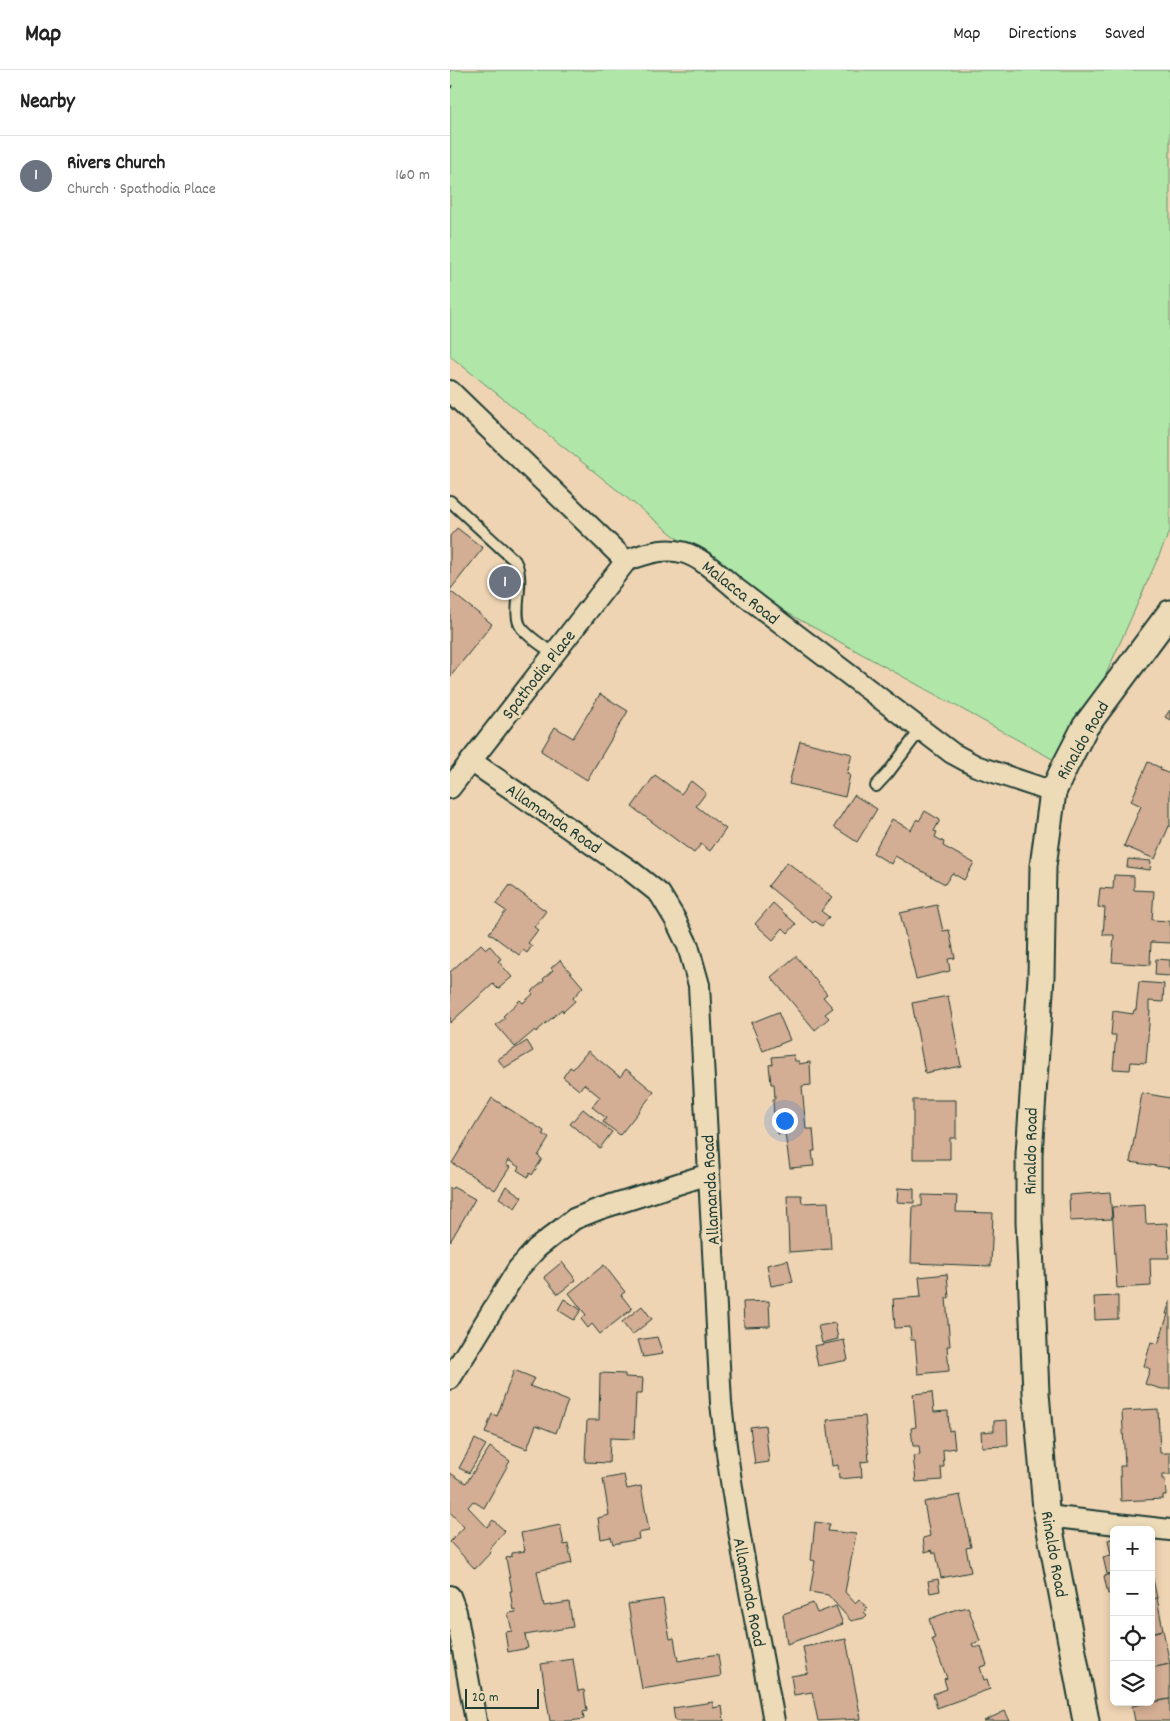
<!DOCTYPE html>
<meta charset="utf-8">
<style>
:root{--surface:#fff;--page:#f2f2f2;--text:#222;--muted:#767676;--line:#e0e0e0;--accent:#7c3aed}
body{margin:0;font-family:Dekko,sans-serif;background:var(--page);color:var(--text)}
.controls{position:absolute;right:15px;bottom:15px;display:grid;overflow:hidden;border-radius:8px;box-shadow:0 2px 8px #0003}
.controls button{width:45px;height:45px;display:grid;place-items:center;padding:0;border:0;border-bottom:1px solid var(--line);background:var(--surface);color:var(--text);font:25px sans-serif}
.scale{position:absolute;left:15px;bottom:12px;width:74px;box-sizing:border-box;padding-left:5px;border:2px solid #1f3d34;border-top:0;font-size:14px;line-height:18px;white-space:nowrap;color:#1f3d34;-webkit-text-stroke:4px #eddbb8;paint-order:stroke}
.you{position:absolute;left:334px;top:1050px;width:18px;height:18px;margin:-12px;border:4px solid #fff;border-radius:50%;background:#1a73e8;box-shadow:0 0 0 8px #1a73e833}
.badge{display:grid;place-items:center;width:32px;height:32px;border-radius:50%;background:var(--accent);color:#fff;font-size:16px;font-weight:700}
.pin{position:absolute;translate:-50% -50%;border:2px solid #fff;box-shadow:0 1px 5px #0006}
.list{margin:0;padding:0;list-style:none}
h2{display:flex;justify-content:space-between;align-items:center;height:65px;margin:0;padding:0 20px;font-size:21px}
h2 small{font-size:16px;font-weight:400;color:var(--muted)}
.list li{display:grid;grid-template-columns:32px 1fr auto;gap:15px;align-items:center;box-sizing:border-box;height:80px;padding:0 20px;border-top:1px solid var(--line)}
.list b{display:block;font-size:19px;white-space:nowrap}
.list p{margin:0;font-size:16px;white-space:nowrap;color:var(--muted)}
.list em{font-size:16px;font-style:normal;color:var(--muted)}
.icon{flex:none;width:28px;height:28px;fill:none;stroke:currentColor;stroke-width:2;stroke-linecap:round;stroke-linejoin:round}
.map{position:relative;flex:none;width:720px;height:1651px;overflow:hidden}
header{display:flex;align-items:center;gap:30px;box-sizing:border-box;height:70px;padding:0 25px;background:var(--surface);border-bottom:1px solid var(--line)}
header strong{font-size:24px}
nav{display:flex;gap:28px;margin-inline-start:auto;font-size:18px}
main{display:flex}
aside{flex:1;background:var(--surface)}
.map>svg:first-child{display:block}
</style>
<header>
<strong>Map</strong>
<nav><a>Map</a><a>Directions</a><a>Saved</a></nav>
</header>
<main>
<aside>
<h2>Nearby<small></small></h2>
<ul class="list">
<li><span class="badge" style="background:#6b7280">1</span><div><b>Rivers Church</b><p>Church · Spathodia Place</p></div><em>160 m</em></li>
</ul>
</aside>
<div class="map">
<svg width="720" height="1651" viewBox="0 0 720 1651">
<rect width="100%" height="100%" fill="#efd4b3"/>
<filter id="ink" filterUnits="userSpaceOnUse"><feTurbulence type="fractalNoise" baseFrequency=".02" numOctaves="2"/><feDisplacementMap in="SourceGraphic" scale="10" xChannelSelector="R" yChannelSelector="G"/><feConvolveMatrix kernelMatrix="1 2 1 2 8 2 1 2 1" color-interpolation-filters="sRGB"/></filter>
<g filter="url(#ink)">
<polygon fill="#b0e6a8" stroke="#68926e" points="0,0 720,0 720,461 615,696 283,513 0,286"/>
<g fill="#d3ad94" stroke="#1f3d34">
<polygon points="7,458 33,478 0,520 0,466"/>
<polygon points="0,521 42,554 0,607"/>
<polygon points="150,624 178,641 137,710 91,681 105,657 123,668"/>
<polygon points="720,640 720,650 715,647"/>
<polygon points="350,671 402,684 397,704 400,705 395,727 339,714"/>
<polygon points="698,692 711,698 710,700 720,704 720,757 719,756 705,789 674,776 691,736 681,731"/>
<polygon points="205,705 231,724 241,711 256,723 246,736 276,759 260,781 251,774 244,783 182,737"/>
<polygon points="404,725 427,739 407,772 384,757"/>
<polygon points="475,741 490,750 484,761 487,762 485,767 494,772 493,776 524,793 514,810 502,803 495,814 445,786 441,794 423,783 442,749 461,760 467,749 469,751"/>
<polygon points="678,789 701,791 700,800 677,797"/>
<polygon points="337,792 382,827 371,841 379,847 372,856 365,851 363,853 318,816"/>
<polygon points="664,805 684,806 684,820 704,821 702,850 720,851 720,873 701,872 700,895 662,892 664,865 653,865 655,838 648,837 650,818 663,819"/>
<polygon points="60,815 96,841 84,857 88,860 78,873 82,876 77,883 73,880 69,885 39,863 56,841 46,834"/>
<polygon points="323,833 346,854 338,863 333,858 323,870 305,854"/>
<polygon points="487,835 493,861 499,860 505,888 498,889 500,901 466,909 450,843"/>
<polygon points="31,874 36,879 40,876 51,889 48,891 62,907 48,919 43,914 0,953 0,902"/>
<polygon points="346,886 377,924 373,927 383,938 375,944 379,948 365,960 321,907"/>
<polygon points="706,889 720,890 720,906 705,905"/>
<polygon points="110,890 133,917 123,928 125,931 113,942 112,939 86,962 85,960 65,977 46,955 55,948 53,946 70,930 73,933 83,924 81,922 94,911 93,909 103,900 101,898"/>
<polygon points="689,912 714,914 713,932 699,931 699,941 700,941 696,993 681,992 680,1000 663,999 666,965 661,965 663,941 683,944 684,940 686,940"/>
<polygon points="498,926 511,996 475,1003 462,933"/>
<polygon points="328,942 340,970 313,981 301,953"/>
<polygon points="77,971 83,981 54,998 48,989"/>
<polygon points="138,981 170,1007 176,999 204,1022 170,1065 153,1052 156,1048 142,1037 150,1027 134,1014 129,1020 113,1007 120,997 123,999"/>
<polygon points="344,985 345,991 349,991 349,994 360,992 361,1015 352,1016 356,1059 363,1059 365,1081 362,1081 364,1096 340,1098 335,1064 328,1064 327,1048 324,1049 323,1029 325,1029 324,1014 321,1014 319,995 323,994 322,987"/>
<polygon points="692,1023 720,1028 720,1098 680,1092"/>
<polygon points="42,1028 94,1061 93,1064 99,1068 88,1086 92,1089 82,1105 80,1103 78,1107 67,1100 69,1097 58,1090 56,1095 60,1097 45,1120 2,1093"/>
<polygon points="463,1030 506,1030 506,1068 500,1068 500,1089 463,1089"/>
<polygon points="133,1039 162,1062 150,1078 120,1054"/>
<polygon points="56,1116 72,1127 65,1138 49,1128"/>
<polygon points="3,1117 25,1129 0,1172 0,1118 2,1119"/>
<polygon points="448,1118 464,1119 464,1133 447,1132"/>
<polygon points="660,1122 662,1149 620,1151 619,1125"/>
<polygon points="337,1125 351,1125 352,1133 378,1132 381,1179 339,1182"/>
<polygon points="472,1125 507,1126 506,1142 543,1143 541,1196 461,1193 463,1136 472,1136"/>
<polygon points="695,1135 696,1154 717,1153 719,1188 700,1188 701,1216 667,1218 662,1137"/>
<polygon points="338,1190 343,1212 321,1216 317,1195"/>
<polygon points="112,1192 126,1210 108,1224 94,1207"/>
<polygon points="154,1195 175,1222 171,1225 182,1239 150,1264 142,1254 138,1258 131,1249 136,1245 119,1223"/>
<polygon points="497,1204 499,1228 496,1228 500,1276 497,1276 499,1301 468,1304 465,1270 461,1270 460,1257 445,1258 443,1229 471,1227 469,1207"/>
<polygon points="668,1226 668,1249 645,1250 644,1227"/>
<polygon points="114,1229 131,1240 124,1250 108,1240"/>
<polygon points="319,1231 320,1256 294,1257 293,1232"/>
<polygon points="720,1231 720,1319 712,1319 695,1314 700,1299 694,1296 701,1272 708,1274 718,1244 716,1244"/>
<polygon points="192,1236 202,1249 182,1265 172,1252"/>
<polygon points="385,1253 388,1269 372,1273 368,1256"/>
<polygon points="207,1267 213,1284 193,1287 188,1270"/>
<polygon points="394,1270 398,1290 368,1296 364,1276"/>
<polygon points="64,1300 84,1308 80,1316 118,1331 106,1363 86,1355 77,1379 35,1363 42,1344 47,1346"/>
<polygon points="150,1303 175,1304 175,1307 193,1308 192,1324 186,1324 184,1369 160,1368 159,1393 135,1392 137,1350 149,1350"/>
<polygon points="482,1322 484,1342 498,1341 499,1361 503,1360 505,1378 493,1380 494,1397 491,1397 492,1410 466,1412 463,1386 470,1385 469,1376 463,1376 461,1358 466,1357 463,1324"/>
<polygon points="708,1339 710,1383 720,1383 720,1405 712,1405 712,1409 715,1409 716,1425 713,1425 713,1429 671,1431 670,1396 675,1396 672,1341"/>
<polygon points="415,1346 419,1391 411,1392 412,1407 389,1409 388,1395 382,1396 377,1350"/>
<polygon points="557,1350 558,1376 532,1377 531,1362 544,1361 544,1351"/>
<polygon points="315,1355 319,1392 305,1394 300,1357"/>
<polygon points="25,1369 36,1375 19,1403 9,1398"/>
<polygon points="40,1377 60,1391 34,1438 23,1431 18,1437 37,1457 43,1450 55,1461 40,1478 41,1482 25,1499 0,1472 14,1457 0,1442 0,1403 16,1413"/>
<polygon points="174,1405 177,1419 191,1416 199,1461 188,1463 189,1469 163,1474 161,1467 151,1469 148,1448 159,1445 153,1409"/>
<polygon points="510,1425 521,1477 516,1478 521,1502 491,1508 486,1483 483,1483 482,1480 475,1482 473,1468 480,1466 474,1432"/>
<polygon points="365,1452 380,1454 378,1461 406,1464 395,1522 405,1533 409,1529 417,1538 414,1542 417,1545 414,1548 401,1551 378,1525 360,1522 365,1491 361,1490"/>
<polygon points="110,1455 114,1475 118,1474 122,1493 87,1501 94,1536 119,1532 123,1557 75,1565 78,1578 58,1582 55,1562 62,1561 58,1543 66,1542 65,1539 63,1540 60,1521 62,1521 56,1488 62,1486 62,1483 75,1481 71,1463"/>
<polygon points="664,1468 664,1503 657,1504 653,1487 661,1485 658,1470"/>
<polygon points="701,1499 707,1528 701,1529"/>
<polygon points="664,1503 664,1523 658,1524 654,1506"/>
<polygon points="488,1509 490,1521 480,1523 478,1511"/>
<polygon points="707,1528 713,1560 701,1563 701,1529"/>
<polygon points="213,1529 220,1569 224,1568 228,1591 268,1584 271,1606 192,1619 178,1534"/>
<polygon points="363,1533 367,1543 386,1536 393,1554 337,1574 333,1544"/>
<polygon points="518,1537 530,1571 522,1574 524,1578 531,1576 537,1595 530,1597 534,1610 537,1609 540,1619 487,1638 483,1624 497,1619 494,1609 497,1608 482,1569 485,1568 479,1549 510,1538 510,1539"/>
<polygon points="713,1560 720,1594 701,1598 701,1563"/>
<polygon points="396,1569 411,1649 368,1651 362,1622 344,1625 341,1606 358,1603 353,1577"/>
<polygon points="123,1589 128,1621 134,1620 137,1641 133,1642 134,1649 120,1651 100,1651 91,1594"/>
<polygon points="720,1594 720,1629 701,1632 701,1598"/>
<polygon points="720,1629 720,1651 685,1651 682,1636"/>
<polygon points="263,1632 263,1638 272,1636 274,1651 225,1651 223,1638"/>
<polygon points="555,1641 560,1651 534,1651"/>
</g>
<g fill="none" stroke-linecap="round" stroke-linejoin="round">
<defs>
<g id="service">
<path d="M0,431L65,491C76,511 61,543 71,557C78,567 93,576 104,584"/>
<polyline points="426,716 438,703 471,659"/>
</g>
<g id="minor">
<path d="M0,321L176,491C231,469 244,483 285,518L502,683L526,696L603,722"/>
<path d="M21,691L181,801L210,824L225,849L238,876L249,915L271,1333C282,1440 305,1545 324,1651"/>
<polyline points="0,718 176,491"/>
<polyline points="0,1309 68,1199 87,1178 124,1149 149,1139 259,1104"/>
<polyline points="597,1446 720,1460"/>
<polyline points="0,1526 6,1542 26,1651"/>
</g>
<polyline id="tertiary" points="636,1651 596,1439 586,1323 579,1151 579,1084 591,907 593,796 603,722 615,696 635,657 720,543"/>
</defs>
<use href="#service" stroke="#1f3d34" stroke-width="14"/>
<use href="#minor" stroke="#1f3d34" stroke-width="24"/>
<use href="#tertiary" stroke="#1f3d34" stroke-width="29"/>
<polyline stroke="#1f3d34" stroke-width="3" stroke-dasharray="4 4" stroke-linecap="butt" points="0,16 2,17"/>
<use href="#service" stroke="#eddbb8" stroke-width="10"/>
<use href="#minor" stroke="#eddbb8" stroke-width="20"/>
<use href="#tertiary" stroke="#eddbb8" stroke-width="25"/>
</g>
</g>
<g text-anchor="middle" stroke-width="5" stroke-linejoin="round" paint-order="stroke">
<g font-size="18" fill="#1f3d34" stroke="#eddbb8">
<text transform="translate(291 522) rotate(38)" y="6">Malacca Road</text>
<text transform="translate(88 604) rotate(-52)" y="6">Spathodia Place</text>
<text transform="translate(632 670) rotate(-60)" y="6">Rinaldo Road</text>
<text transform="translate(104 748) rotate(34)" y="6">Allamanda Road</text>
<text transform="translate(580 1081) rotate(-89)" y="6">Rinaldo Road</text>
<text transform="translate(260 1120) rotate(-93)" y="6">Allamanda Road</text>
<text transform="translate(605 1484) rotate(80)" y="6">Rinaldo Road</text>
<text transform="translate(300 1522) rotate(79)" y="6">Allamanda Road</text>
</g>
</g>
</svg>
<div class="controls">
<button>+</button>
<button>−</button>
<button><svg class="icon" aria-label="locate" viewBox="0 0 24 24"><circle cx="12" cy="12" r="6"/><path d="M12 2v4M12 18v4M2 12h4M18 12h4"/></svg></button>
<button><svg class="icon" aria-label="layers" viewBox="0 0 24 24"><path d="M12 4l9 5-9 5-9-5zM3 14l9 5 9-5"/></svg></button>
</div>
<div class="scale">20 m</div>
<div class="you"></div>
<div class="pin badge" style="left:55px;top:512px;background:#6b7280">1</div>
</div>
</main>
